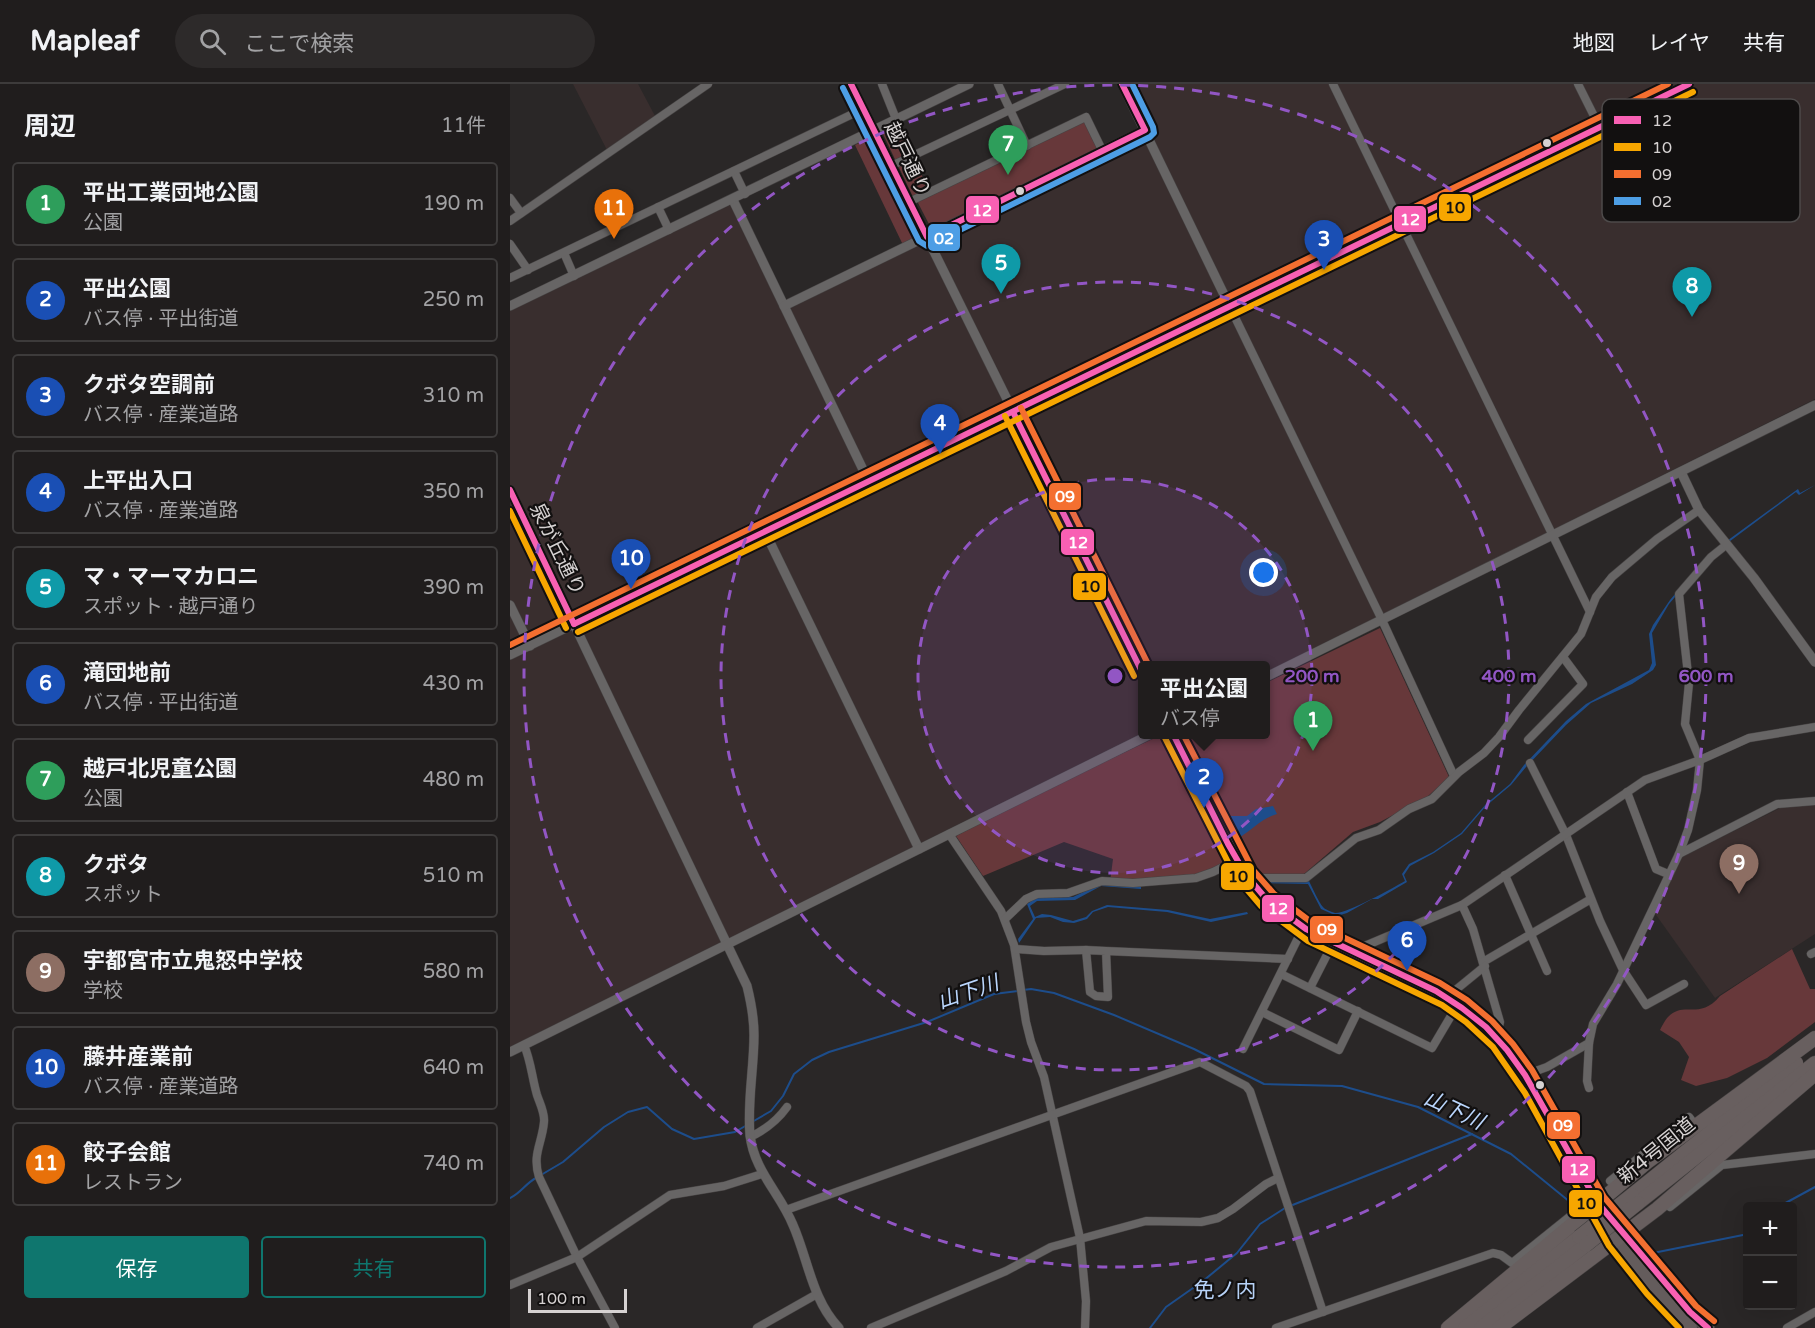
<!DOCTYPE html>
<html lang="ja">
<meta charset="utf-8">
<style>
:root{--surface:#201d1d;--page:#2d2a2a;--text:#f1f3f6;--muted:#a2a2a4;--line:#3d3b3b;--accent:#0f766e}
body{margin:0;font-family:"Varela Round","Noto Sans JP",sans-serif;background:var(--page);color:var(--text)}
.controls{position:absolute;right:18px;bottom:18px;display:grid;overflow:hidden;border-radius:6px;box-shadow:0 6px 24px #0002}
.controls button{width:54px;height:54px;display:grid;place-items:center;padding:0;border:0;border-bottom:2px solid var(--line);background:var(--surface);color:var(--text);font:30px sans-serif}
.scale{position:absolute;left:18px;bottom:15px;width:99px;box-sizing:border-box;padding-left:6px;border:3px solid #d6d2d2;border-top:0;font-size:16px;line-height:21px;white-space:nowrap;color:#d6d2d2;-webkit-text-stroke:4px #121010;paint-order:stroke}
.you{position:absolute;left:754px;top:489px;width:21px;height:21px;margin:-15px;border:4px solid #fff;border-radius:50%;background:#1a73e8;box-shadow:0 0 0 9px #1a73e833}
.badge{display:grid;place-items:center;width:39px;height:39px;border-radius:50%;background:var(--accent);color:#fff;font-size:20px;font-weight:700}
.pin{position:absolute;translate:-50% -50px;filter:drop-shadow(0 2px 3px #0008)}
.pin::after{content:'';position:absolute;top:32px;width:21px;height:18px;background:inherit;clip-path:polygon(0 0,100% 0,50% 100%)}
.popup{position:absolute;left:628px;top:577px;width:132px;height:78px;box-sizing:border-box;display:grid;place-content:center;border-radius:6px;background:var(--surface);filter:drop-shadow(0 2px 4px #0005);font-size:20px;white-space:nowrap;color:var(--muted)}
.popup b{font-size:22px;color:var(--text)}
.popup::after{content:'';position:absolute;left:50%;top:100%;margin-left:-12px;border:12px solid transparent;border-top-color:var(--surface)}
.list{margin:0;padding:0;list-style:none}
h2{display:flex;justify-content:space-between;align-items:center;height:78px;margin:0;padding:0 24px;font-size:26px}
h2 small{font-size:20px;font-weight:400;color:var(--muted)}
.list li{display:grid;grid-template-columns:39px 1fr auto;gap:18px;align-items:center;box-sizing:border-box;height:84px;margin:0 12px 12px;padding:0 12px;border:2px solid var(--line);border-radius:6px}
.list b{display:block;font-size:22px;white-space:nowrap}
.list p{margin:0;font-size:20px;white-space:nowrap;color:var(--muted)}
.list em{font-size:20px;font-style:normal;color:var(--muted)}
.actions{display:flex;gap:12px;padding:18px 24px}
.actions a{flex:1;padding:14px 0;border:2px solid var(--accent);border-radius:6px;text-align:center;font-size:21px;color:var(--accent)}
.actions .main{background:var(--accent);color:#fff}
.icon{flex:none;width:33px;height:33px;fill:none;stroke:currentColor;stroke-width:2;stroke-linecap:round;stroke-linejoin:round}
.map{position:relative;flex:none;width:1305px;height:1244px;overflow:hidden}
header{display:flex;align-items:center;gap:36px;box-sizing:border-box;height:84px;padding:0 30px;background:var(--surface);border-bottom:2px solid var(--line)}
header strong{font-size:28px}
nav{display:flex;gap:33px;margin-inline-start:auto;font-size:21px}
.search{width:420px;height:54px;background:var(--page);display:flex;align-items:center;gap:15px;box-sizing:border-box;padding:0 21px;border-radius:33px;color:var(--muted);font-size:22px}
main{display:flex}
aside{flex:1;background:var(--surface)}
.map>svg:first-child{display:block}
</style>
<header>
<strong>Mapleaf</strong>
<div class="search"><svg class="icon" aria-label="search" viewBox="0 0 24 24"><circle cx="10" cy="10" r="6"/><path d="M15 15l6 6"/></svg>ここで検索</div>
<nav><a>地図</a><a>レイヤ</a><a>共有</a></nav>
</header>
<main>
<aside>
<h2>周辺<small>11件</small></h2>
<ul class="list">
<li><span class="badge" style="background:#2e9e5b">1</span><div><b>平出工業団地公園</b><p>公園</p></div><em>190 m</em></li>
<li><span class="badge" style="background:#1a4fb4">2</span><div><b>平出公園</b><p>バス停 · 平出街道</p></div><em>250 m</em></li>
<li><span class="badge" style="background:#1a4fb4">3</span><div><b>クボタ空調前</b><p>バス停 · 産業道路</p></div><em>310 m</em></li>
<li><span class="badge" style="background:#1a4fb4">4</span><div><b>上平出入口</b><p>バス停 · 産業道路</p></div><em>350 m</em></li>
<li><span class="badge" style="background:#0f9aa8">5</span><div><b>マ・マーマカロニ</b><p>スポット · 越戸通り</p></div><em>390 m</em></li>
<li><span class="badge" style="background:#1a4fb4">6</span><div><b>滝団地前</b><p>バス停 · 平出街道</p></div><em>430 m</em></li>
<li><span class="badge" style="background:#2e9e5b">7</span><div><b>越戸北児童公園</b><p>公園</p></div><em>480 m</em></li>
<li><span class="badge" style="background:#0f9aa8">8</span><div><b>クボタ</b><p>スポット</p></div><em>510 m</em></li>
<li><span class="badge" style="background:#8d6e63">9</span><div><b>宇都宮市立鬼怒中学校</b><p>学校</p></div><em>580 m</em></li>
<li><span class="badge" style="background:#1a4fb4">10</span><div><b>藤井産業前</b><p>バス停 · 産業道路</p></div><em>640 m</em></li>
<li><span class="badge" style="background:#e8710a">11</span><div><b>餃子会館</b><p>レストラン</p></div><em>740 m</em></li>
</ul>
<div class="actions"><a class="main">保存</a><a>共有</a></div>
</aside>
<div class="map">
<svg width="1305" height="1244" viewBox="0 0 1305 1244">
<rect width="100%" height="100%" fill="#2a2727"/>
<g fill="#392e2e">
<polygon points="63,0 128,0 145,32 97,66"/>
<polygon points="619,0 1305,0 1305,315 756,589 756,582 632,582 632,649 0,964 0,225 219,121 222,122 272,227 642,48"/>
<polygon points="1305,720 1305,850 1205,914 1144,828 1170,774 1270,724"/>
</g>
<g fill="#67383a">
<polygon points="575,34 590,65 425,145 421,144 407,117"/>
<polygon points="386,38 419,106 403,113 372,48 374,44"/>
<polygon points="359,54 363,55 409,147 406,154 393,161 345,61"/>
<polygon points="870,544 939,693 917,713 870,738 843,748 794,790 745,790 720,752 671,651 756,650 756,599"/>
<polygon points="651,651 656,651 721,779 677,794 600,798 603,775 554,758 473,792 446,752 514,716"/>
<path d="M1282,865L1300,905H1305V938L1257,974L1217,994L1186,1002L1171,996L1179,973L1169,958L1150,946C1152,942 1155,936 1158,933C1174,916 1189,937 1210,912Z"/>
</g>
<g fill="#1d4d8b">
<path d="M1305,401L1289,411L1286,408L1200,472L1159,520L1142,549L1146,581L1143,586L1122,600L1081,619L1056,641L1016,683L1001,701L976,722L952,750L924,769L900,782L894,791L897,798L868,815H862L837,829L827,832L811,825L798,800L752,799V796L799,797C802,803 809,819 813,823C814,825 822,828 825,829C836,830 883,804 895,797L892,790L899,780L923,768L951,749L976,720L1000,700L1014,681L1056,637L1076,620L1139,586L1142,579L1139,550L1143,541L1160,516L1199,470L1288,405L1290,409Z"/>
<path d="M763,722L767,730C750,735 743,746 728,754L719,749L715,736L719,732H737L746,725Z"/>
<polygon points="590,800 631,802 631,805 591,802 565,816 527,817 520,822 525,833 532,830 541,831 563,837 576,833 582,827 597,821 658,826 700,835 737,828 738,830 701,838 657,828 598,823 583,828 577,835 564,839 553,838 540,833 526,834 509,859 508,855 523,835 517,820 526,814 563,813"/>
</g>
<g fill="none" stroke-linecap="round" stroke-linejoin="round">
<g stroke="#1d4d8b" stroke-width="2">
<polyline points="513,906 521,905 544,909 604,931 684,965 754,1000 832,1002 908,1023 1001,1070 1060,1118"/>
<polyline points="242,1038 261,1027 273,1012 284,990 302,976 319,968 417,938 484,910 508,907"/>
<polyline points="31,1091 53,1078 94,1043 118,1028 137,1023 162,1045 184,1055 225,1048 237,1041"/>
<path d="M0,1114C10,1110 16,1099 26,1094"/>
<polyline points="780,1122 962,1050"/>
<polyline points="1270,1122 1305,1103"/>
<polyline points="1143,1169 1238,1150"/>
<polyline points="640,1244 656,1223 693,1197 727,1169 750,1140 775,1124"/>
</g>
<defs>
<g id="minor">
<polyline points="372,0 386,35"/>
<polyline points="488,0 517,62"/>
<polyline points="823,0 1080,528"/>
<polyline points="1068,0 1090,44"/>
<polyline points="381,82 555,0"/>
<polyline points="224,87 235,110"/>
<polyline points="0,114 11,129"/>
<polyline points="399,118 576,33 593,68"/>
<polyline points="148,123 159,146"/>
<polyline points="0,137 198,0"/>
<polyline points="0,160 18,186"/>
<polyline points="54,169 64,192"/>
<polyline points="0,194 353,25"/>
<polyline points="720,223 872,536 944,692"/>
<polyline points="1018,656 1073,600 1053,573"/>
<polyline points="1020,679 1056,751 1090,837 1113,886 1136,921 1174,900"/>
<polyline points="1117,708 1146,785 1158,790"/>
<polyline points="439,750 491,827 504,861 516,938 521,958 534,993 570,1154 576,1217 575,1244"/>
<polyline points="1169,770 1267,720 1305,717"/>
<polyline points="995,791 1037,887"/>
<polyline points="741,797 748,794 796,794 846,754 869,746 899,725 922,715 949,688 974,669 989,653 1009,626 1071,550 1086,513 1102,493 1147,455 1189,426"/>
<polyline points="952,821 963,845 990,938 988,946 983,950"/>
<polyline points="495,835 516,815 527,810 558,809 592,797 623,799 686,794 703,788 727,776"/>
<polyline points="505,865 534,867 576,866"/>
<polyline points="596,867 598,913 586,912 580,908 576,866 596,867 778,875"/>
<polyline points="845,869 850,864 952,821 1135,696 1190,676 1239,654 1305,643"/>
<polyline points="1301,870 1305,868"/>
<polyline points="973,878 1081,815"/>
<polyline points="771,890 922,964 948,920"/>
<polyline points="800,904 823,859"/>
<polyline points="937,913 975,882"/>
<polyline points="752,928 829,966 848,927"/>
<path d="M14,961C21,977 22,994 27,1011C30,1020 35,1029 34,1038C32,1060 22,1070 29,1093L67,1173L105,1244"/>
<polyline points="733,965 793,844"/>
<polyline points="1015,991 1037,983 1079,959"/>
<polyline points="1079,1004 1077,997 1079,959 1083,940 1107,900 1169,770 1178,746 1187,706 1190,676 1175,640 1179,599 1169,510 1201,473 1216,461"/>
<path d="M240,1053C255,1046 267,1037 277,1023"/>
<polyline points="1100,1097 1179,1033 1182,1037"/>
<polyline points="1160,1123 1212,1081 1305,1070"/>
<polyline points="276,1126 690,978 736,1002 740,1007 813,1228"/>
<polyline points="0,1201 67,1173 160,1111 214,1102 252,1090"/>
<polyline points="247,1244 307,1210"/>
<polyline points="361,1244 496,1187 541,1163 636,1137 691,1138 708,1134 723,1125 756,1100 768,1094"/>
<polyline points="766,1244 983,1169 991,1171 1002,1179 1074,1121 1082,1123"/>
<polyline points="1277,1244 1305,1228"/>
</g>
<g id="tertiary">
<polyline points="341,0 632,588"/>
<polyline points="612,0 720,223"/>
<polyline points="223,116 359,398"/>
<polyline points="0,222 459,0"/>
<polyline points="274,222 635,46"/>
<polyline points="1171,388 1189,426 1244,494 1305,578"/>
<path d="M0,406L237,902C241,918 244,934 244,951C244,985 237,1018 240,1051C244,1087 270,1109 283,1141C298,1175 302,1216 329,1244"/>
<polyline points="255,448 409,765"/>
<polyline points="0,521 20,562"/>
<polyline points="0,571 1179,0"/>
<polyline points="756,593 1305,321"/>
<path d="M663,650C676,678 690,705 704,732C728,778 747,815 793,843C852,880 923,894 976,943C1005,970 1024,1004 1043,1039C1058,1065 1073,1092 1087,1118"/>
<polyline points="0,968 641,650"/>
</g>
<g id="primary">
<path d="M1087,1118C1125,1159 1156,1206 1198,1244"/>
<polyline points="1103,1148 1144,1204 1181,1244"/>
</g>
<g id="trunk">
<polyline points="1122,1111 1286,979"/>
<polyline points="1128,1119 1305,979"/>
<polyline points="938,1244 1137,1078 1305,954"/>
<polyline points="955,1244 1069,1153"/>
<polyline points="971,1244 1076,1161"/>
<polyline points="989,1244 1147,1125 1305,990"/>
</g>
</defs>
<use href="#minor" stroke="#464343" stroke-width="9"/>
<use href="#tertiary" stroke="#464343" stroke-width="10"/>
<use href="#primary" stroke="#464343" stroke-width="14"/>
<use href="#trunk" stroke="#464343" stroke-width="15"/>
<use href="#minor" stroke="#676565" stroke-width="8"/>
<use href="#tertiary" stroke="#676565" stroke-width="9"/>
<use href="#primary" stroke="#645c5c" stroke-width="12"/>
<use href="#trunk" stroke="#685f5f" stroke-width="14"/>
<defs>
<g id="trunk-bridge">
<polyline points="1069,1153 1122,1111"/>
<polyline points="1076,1161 1128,1119"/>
</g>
</defs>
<use href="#trunk-bridge" stroke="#464343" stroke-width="15" stroke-linecap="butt"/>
<use href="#trunk-bridge" stroke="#685f5f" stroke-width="14"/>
<defs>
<g id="bus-1">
<polyline points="341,0 417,153 635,46 612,0"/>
<polyline points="503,328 632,588"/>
<polyline points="0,406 64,540"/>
<polyline points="64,540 1179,0"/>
<polyline points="663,650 718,760 736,791 758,817 796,845 926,907 952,924 976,943 997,966 1015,991 1087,1118 1180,1228 1198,1244"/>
</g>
<g id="bus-2">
<polyline points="495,332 624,592"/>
<polyline points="0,427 56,544"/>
<polyline points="68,548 1183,8"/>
<polyline points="655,654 719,780 734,802 751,822 798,857 932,921 956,938 983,963 1015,1009 1099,1162 1137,1210 1169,1244"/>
</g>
<g id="bus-3">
<polyline points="511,324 639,582"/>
<polyline points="0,561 1158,0"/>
<polyline points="673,650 743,786 764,810 801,838 930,899 957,916 982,937 1003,960 1022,986 1094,1113 1186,1222 1204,1237"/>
</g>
<polyline id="bus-4" points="333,4 409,157 417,162 640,53 644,49 643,43 622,0"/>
</defs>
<use href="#bus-1" stroke="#121010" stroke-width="10"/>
<use href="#bus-2" stroke="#121010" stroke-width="10"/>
<use href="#bus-3" stroke="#121010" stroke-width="10"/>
<use href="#bus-4" stroke="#121010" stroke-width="10"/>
<use href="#bus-1" stroke="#f860b3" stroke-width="6"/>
<use href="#bus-2" stroke="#f7a600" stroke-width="6"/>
<use href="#bus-3" stroke="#f46f30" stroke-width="6"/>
<use href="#bus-4" stroke="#4d9ee5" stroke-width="6"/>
</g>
<circle cx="605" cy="592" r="197" fill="#9256c4" fill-opacity=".12"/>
<g fill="none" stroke="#9256c4" stroke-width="3" stroke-dasharray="10 8">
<circle cx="605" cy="592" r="197"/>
<circle cx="605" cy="592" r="394"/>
<circle cx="605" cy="592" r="591"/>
</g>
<g fill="#d6d2d2" stroke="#121010" stroke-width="2">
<circle cx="1037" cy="59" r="5"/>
<circle cx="510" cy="107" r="5"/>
<circle cx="1030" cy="1001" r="5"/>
</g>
<g text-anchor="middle" stroke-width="4.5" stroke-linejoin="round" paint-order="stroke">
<g font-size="20" fill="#d6d2d2" stroke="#121010">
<text transform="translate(398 75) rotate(64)" y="7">越戸通り</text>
<text transform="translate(48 465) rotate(64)" y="7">泉が丘通り</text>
<text transform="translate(1146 1066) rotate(-39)" y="7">新4号国道</text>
</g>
<g font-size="21" font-style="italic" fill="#bad6fd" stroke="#121010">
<text transform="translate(458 908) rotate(-19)" y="7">山下川</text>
<text transform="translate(944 1026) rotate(25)" y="7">山下川</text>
</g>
<g font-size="21" fill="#b7d2f7" stroke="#121010">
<text x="715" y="1213">免ノ内</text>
</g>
</g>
<rect x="1092" y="15" width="198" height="123" rx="9" fill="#121010" stroke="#4d4a4a" stroke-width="1.5"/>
<rect x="1104" y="32" width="27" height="8" fill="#f860b3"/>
<rect x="1104" y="59" width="27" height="8" fill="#f7a600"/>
<rect x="1104" y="86" width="27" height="8" fill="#f46f30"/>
<rect x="1104" y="113" width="27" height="8" fill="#4d9ee5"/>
<g font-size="16" fill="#d6d2d2">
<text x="1142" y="42">12</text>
<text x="1142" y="69">10</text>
<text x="1142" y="96">09</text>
<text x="1142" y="123">02</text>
</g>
<circle cx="605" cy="592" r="9" fill="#9256c4" stroke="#121010" stroke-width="3"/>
<g font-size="18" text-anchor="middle" font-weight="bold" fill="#9256c4" stroke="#121010" stroke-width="4.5" stroke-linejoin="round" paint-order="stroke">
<text x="802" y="598">200 m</text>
<text x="999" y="598">400 m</text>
<text x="1196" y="598">600 m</text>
</g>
<g stroke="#121010" stroke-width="2">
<rect x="928" y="109" width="34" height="29" rx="6" fill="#f7a600"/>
<rect x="455" y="111" width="35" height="29" rx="6" fill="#f860b3"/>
<rect x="883" y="121" width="34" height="28" rx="6" fill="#f860b3"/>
<rect x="417" y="139" width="34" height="29" rx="6" fill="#4d9ee5"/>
<rect x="538" y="398" width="34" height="29" rx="6" fill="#f46f30"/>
<rect x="550" y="444" width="35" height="28" rx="6" fill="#f860b3"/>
<rect x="562" y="488" width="35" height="29" rx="6" fill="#f7a600"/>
<rect x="710" y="778" width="35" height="29" rx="6" fill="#f7a600"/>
<rect x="751" y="810" width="34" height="29" rx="6" fill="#f860b3"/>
<rect x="799" y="831" width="35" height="29" rx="6" fill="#f46f30"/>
<rect x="1036" y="1027" width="35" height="29" rx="6" fill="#f46f30"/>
<rect x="1051" y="1071" width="35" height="29" rx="6" fill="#f860b3"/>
<rect x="1058" y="1105" width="35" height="29" rx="6" fill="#f7a600"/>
</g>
<g font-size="16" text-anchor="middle" font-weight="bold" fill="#fff">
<text x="472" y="132">12</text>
<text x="900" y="141">12</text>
<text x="434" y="160">02</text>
<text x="555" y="418">09</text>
<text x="568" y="464">12</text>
<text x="768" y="830">12</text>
<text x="817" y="851">09</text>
<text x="1053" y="1047">09</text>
<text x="1069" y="1091">12</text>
</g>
<g font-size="16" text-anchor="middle" font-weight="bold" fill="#111">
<text x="945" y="129">10</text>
<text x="580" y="508">10</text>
<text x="728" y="798">10</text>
<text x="1076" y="1125">10</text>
</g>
</svg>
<div class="controls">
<button>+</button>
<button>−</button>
</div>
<div class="scale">100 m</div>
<div class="you"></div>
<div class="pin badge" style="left:803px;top:667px;background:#2e9e5b">1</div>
<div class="pin badge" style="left:694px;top:724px;background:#1a4fb4">2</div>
<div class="popup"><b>平出公園</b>バス停</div>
<div class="pin badge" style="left:814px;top:186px;background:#1a4fb4">3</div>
<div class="pin badge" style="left:430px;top:370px;background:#1a4fb4">4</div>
<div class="pin badge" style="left:491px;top:210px;background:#0f9aa8">5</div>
<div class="pin badge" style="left:897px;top:887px;background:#1a4fb4">6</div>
<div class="pin badge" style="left:498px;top:91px;background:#2e9e5b">7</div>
<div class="pin badge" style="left:1182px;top:233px;background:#0f9aa8">8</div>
<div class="pin badge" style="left:1229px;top:810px;background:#8d6e63">9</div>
<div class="pin badge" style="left:121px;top:505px;background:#1a4fb4">10</div>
<div class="pin badge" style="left:104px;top:155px;background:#e8710a">11</div>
</div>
</main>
